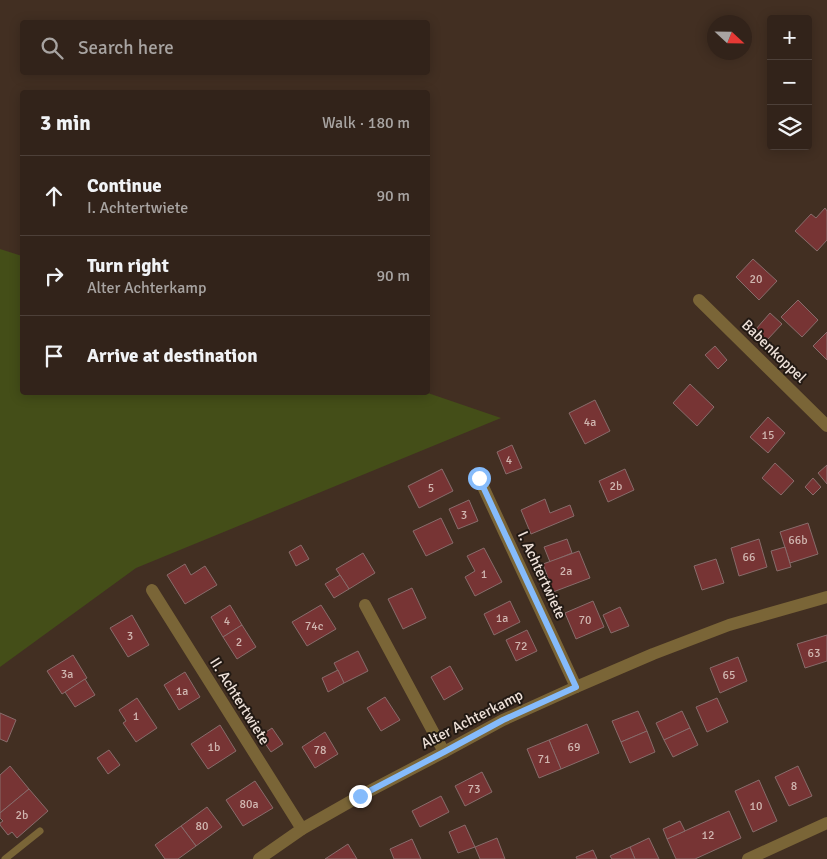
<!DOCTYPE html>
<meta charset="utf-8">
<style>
:root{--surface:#32231a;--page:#3a2b23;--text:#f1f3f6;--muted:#a8a4a2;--line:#4d4039}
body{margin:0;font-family:Signika,sans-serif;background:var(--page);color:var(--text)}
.controls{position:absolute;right:15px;top:15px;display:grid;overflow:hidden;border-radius:5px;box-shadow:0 2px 12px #0003}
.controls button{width:45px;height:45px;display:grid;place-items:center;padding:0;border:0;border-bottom:1px solid var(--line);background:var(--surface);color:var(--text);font:25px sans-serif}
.compass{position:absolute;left:707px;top:15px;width:45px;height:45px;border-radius:50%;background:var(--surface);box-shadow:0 2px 12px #0003;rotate:112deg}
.stop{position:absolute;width:15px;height:15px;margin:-11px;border:4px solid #85bbfb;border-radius:50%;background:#fff}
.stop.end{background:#85bbfb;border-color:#fff;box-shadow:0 1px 5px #0008}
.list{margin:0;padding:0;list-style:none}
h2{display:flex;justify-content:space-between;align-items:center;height:65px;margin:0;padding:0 20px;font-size:21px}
h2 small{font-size:16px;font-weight:400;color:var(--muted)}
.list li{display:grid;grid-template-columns:32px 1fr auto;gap:15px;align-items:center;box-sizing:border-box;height:80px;padding:0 20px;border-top:1px solid var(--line)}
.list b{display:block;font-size:19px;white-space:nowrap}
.list p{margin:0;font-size:16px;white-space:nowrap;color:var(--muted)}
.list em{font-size:16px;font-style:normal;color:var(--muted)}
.icon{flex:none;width:28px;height:28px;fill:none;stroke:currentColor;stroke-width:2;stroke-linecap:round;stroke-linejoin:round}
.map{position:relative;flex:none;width:827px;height:859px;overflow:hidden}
.search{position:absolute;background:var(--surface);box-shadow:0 2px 12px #0003;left:20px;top:20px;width:410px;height:55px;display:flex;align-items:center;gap:12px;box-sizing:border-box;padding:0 18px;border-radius:5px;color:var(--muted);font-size:19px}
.panel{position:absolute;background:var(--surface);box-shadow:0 2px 12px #0003;left:20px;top:90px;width:410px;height:305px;border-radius:5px}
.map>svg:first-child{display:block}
</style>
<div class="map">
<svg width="827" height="859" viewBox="0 0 827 859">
<rect width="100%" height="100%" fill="#422f22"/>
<polygon fill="#444e18" points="0,249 22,256 22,392 425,392 501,418 136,568 0,667"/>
<g fill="#773434" stroke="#886c6b">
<polygon points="825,208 827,211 827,240 817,251 795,231 811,214 816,218"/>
<polygon points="753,259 777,281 759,300 736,277"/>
<polygon points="798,300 818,320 802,337 781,317"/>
<polygon points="770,313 782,324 767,340 756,329"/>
<polygon points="827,332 827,360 813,346"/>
<polygon points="715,346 727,360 718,369 705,355"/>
<polygon points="690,384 714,407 697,426 673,403"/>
<polygon points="595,400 610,431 585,444 569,413"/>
<polygon points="768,417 785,433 768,453 750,437"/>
<polygon points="512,445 522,468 506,474 497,452"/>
<polygon points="775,463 794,481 781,495 762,478"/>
<polygon points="827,465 827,484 818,473"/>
<polygon points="442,469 453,491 419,508 408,486"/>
<polygon points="625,469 634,490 608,502 599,481"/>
<polygon points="813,478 821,487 813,495 805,487"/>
<polygon points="545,499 550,513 570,505 574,516 531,534 521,510"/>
<polygon points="469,500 478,521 458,529 449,509"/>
<polygon points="441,518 453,543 426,556 413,531"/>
<polygon points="808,523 818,554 790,563 780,532"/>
<polygon points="567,539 572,553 550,562 544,547"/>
<polygon points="759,539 767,567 739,576 731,548"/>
<polygon points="301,545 309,559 296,566 289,552"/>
<polygon points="785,547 791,567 777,571 771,551"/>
<polygon points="484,548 502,582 475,596 465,577 475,571 467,556"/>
<polygon points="579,551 590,578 553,592 543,564"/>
<polygon points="363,553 375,573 349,589 336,569"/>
<polygon points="716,559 724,583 702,590 694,566"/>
<polygon points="185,564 191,575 205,566 217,585 185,604 167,575"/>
<polygon points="340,575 349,589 334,598 325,584"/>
<polygon points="412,588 426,618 403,629 388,599"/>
<polygon points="510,601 520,622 494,635 484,614"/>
<polygon points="593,601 604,627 576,639 565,613"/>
<polygon points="230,605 242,625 223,637 211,617"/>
<polygon points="321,605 336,629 307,646 292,622"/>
<polygon points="620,607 629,626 611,633 603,615"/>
<polygon points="132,615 149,645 128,657 110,628"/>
<polygon points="242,625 256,647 237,659 223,637"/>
<polygon points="527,630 537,651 516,661 506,640"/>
<polygon points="827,635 827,661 805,668 797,644"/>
<polygon points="358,651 368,671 344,683 334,663"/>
<polygon points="73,655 87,678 62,694 47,671"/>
<polygon points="738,657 747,681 720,693 710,668"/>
<polygon points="450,666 463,689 444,700 431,677"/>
<polygon points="338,670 344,683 328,692 322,678"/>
<polygon points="185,672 200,697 179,710 164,685"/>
<polygon points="85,679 95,695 75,707 65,692"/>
<polygon points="385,697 400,720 381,731 367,708"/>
<polygon points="137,698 157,728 136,742 123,723 126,721 119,710"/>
<polygon points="717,698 728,722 707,732 696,707"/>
<polygon points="638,711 647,731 621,742 612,721"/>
<polygon points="682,711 690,728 664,740 656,723"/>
<polygon points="0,713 16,720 7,742 0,739"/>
<polygon points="587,724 599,753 561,769 549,740"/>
<polygon points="220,725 236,751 208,769 191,744"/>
<polygon points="272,728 283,744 271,752 260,736"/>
<polygon points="690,728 698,745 673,757 664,740"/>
<polygon points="647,731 655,752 630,763 621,742"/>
<polygon points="325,732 338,754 315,768 302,747"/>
<polygon points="549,740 561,769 539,778 527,749"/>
<polygon points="109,750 120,765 108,774 97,758"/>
<polygon points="10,766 29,789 0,813 0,775"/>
<polygon points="798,766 812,796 789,806 775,777"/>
<polygon points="482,772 492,792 465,806 455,786"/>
<polygon points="759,780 777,821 753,832 735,791"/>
<polygon points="255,781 273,808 243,826 226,800"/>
<polygon points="29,789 48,811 17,838 12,832 8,835 0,825 0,823 3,821 0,818 0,813"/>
<polygon points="441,796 449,812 420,827 412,811"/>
<polygon points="207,807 222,827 196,846 181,826"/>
<polygon points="729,811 741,838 695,859 676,859 667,839"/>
<polygon points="680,821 685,831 667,839 663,829"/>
<polygon points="465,825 475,847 458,853 449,832"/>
<polygon points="181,826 196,846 178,859 165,859 155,845"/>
<polygon points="497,838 505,859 480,859 475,847"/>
<polygon points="649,838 659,859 635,859 630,847"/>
<polygon points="412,839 421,859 394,859 390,849"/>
<polygon points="348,844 357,859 325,859"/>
<polygon points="630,847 635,859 612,859 610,856"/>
<polygon points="593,850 597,859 577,859 576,857"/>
</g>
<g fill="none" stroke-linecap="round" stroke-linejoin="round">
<polyline stroke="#7a6537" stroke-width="7" points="5,859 40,831"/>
<g stroke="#7a6537" stroke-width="12">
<polyline points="699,300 827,426"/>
<polyline points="479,478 576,687"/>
<polyline points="152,590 302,829"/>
<polyline points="365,605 444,752"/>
<polyline points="259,859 302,829 360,796 444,752 503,720 576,687 653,654 729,625 827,597"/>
<polyline points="748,859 827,823"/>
</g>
</g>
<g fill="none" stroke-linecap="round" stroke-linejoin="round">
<polyline stroke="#85bbfb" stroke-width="6" points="360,796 444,752 503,720 576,687 479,478"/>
</g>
<g text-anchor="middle" stroke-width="4" stroke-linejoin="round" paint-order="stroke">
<g font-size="12" fill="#d0b6b0">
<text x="756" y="283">20</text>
<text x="590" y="426">4a</text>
<text x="768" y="439">15</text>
<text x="509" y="464">4</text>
<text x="616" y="490">2b</text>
<text x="431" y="492">5</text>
<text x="464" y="519">3</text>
<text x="798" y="544">66b</text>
<text x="749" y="561">66</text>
<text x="566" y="575">2a</text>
<text x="484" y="578">1</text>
<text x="502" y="622">1a</text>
<text x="585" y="624">70</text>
<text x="227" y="625">4</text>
<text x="314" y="630">74c</text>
<text x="130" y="640">3</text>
<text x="239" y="646">2</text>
<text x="521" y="650">72</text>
<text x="814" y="657">63</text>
<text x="67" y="678">3a</text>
<text x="729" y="679">65</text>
<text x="182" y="695">1a</text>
<text x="136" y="720">1</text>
<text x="214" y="751">1b</text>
<text x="574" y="751">69</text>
<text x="320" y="754">78</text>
<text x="544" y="763">71</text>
<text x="794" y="790">8</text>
<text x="474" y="793">73</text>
<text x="249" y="808">80a</text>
<text x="756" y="810">10</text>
<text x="22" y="819">2b</text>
<text x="202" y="830">80</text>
<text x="708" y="839">12</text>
</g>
<g font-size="15" fill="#eee1d9" stroke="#221913">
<text transform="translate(774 351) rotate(44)" y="5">Babenkoppel</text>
<text transform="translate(542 575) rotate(65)" y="5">I. Achtertwiete</text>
<text transform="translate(240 701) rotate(58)" y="5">II. Achtertwiete</text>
<text transform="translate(472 719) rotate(-27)" y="5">Alter Achterkamp</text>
</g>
</g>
</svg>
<div class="controls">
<button>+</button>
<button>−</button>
<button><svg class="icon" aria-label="layers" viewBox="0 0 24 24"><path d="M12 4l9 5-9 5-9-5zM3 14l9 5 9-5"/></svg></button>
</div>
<svg class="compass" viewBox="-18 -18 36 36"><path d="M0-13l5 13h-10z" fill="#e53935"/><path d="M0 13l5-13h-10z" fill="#a8a4a2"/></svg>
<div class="stop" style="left:479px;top:478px"></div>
<div class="stop end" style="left:360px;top:796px"></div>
<div class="search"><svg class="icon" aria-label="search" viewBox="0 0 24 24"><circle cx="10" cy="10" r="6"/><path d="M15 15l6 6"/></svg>Search here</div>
<section class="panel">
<h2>3 min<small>Walk · 180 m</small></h2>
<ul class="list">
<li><svg class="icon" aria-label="ahead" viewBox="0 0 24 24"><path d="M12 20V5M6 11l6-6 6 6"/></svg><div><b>Continue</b><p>I. Achtertwiete</p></div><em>90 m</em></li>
<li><svg class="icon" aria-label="right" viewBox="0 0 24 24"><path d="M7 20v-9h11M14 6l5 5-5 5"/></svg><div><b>Turn right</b><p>Alter Achterkamp</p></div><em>90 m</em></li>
<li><svg class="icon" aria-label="arrive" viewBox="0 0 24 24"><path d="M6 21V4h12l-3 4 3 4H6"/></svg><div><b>Arrive at destination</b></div></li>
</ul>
</section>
</div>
